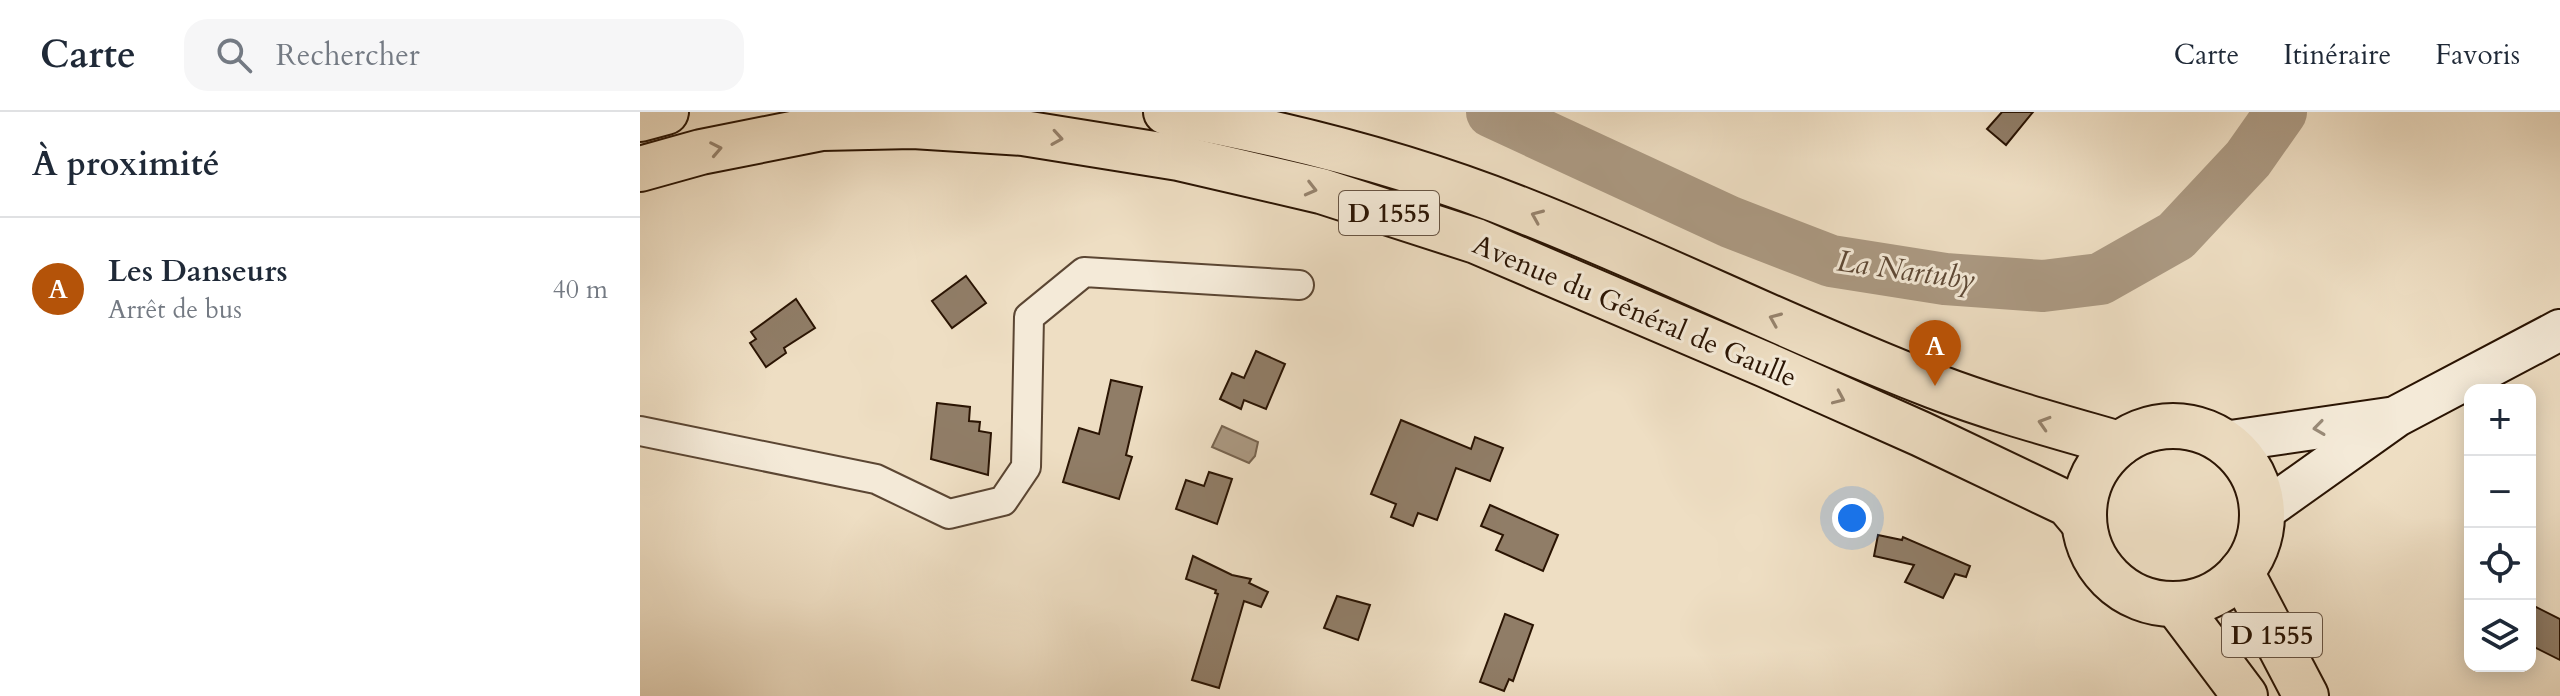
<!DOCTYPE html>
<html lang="fr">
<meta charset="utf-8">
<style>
:root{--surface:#fff;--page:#f6f6f7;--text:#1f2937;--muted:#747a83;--line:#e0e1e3;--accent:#b45309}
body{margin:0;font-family:Cardo,serif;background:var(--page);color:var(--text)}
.controls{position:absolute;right:24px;bottom:24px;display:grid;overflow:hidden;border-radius:16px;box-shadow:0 4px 20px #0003}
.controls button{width:72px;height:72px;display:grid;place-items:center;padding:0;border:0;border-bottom:2px solid var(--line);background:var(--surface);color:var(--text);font:40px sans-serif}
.you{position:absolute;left:1212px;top:406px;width:28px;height:28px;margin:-20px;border:6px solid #fff;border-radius:50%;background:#1a73e8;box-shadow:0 0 0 12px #1a73e833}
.badge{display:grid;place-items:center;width:52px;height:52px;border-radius:50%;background:var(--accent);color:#fff;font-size:26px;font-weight:700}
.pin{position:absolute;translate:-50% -66px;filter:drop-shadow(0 2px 4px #0008)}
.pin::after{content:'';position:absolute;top:42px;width:28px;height:24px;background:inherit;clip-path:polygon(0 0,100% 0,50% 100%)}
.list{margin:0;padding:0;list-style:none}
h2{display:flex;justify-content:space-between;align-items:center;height:104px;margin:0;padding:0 32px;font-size:34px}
h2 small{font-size:26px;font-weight:400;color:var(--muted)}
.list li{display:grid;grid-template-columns:52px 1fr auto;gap:24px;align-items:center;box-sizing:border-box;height:144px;padding:0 32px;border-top:2px solid var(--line)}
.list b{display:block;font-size:30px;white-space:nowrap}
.list p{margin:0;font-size:26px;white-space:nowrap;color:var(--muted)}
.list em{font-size:26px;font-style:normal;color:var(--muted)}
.icon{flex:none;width:44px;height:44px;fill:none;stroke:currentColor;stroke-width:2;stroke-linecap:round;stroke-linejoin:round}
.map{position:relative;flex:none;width:1920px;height:584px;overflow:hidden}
header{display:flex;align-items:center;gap:48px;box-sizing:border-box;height:112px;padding:0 40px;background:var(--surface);border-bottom:2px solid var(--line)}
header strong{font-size:38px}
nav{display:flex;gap:44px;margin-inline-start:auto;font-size:28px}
.search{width:560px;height:72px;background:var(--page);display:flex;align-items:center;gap:20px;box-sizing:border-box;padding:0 28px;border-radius:24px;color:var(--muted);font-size:30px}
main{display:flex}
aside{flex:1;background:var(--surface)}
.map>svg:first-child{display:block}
</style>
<header>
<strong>Carte</strong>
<div class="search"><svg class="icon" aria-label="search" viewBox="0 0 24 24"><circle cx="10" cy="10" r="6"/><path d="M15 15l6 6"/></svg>Rechercher</div>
<nav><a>Carte</a><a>Itinéraire</a><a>Favoris</a></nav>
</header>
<main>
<aside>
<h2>À proximité<small></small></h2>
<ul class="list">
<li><span class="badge">A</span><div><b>Les Danseurs</b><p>Arrêt de bus</p></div><em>40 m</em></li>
</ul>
</aside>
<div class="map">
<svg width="1920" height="584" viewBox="0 0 1920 584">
<rect width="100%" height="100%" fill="#eedec3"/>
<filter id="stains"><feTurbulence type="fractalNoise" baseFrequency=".0025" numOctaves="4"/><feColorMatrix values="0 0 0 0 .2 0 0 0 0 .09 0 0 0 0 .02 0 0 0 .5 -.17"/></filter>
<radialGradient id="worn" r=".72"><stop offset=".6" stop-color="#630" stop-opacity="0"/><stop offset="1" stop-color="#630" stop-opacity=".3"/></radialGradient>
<polygon fill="#ab9982" stroke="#77644f" stroke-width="2" points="582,314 618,330 615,344 609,351 572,335"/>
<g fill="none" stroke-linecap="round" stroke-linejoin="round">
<polyline stroke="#ab9982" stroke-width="52" points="852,0 1090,110 1191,149 1305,167 1403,174 1460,167 1536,124 1608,47 1641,0"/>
</g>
<g fill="#907d67" stroke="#2a1403" stroke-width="2">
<polygon points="1362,0 1393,0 1366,33 1347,17"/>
<polygon points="326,164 346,191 312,216 292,189"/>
<polygon points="156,187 175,216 144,236 146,241 126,255 110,231 116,227 111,220"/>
<polygon points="616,239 645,252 626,297 604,288 601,297 580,287 592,261 604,266"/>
<polygon points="471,268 502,275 486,343 492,345 479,387 423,370 439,316 459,322"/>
<polygon points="297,291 330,295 329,309 340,310 339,319 351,321 348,363 291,347"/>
<polygon points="761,308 831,337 835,325 863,336 850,369 816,356 797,408 778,401 773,414 751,405 756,392 731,382"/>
<polygon points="569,360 592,367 577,412 536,397 546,368 564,374"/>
<polygon points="850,393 918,423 903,459 856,438 863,423 841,414"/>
<polygon points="1238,423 1262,428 1263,425 1330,454 1326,465 1315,462 1303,486 1265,470 1274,453 1234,444"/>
<polygon points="553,444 592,463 611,467 609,471 628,480 621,495 604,489 579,576 552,568 578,482 575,481 576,478 546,467"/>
<polygon points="697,484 730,493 718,528 684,516"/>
<polygon points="1890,492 1920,507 1920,548 1890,533"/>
<polygon points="865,502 893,513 873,569 869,567 864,579 840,570"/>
</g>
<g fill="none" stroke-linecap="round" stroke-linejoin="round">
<defs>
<polyline id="street" points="0,319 236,367 309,402 363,389 386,355 389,205 444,160 659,173"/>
<g id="secondary">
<polyline points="1584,330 1749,306"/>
<polyline points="1622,400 1757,304 1920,218"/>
</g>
<g id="primary">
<path d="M526,0C649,22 771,53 887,100C1024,154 1156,221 1294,274C1354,297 1417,314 1479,332"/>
<polyline points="0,7 26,0"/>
<polyline points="0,57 61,40 182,16 273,14 383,21 539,46 681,79 836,129 1126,253 1281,322 1428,392 1444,411"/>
<circle cx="1533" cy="403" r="89"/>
<polyline points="1601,460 1666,584"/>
<polyline points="1536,492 1605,584"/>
</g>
</defs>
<use href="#street" stroke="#5b4633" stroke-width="32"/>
<use href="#secondary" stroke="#2a1403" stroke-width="44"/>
<use href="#primary" stroke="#2a1403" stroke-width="48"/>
<use href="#street" stroke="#f4ead8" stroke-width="28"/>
<use href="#secondary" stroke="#f4ead8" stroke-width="40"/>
<use href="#primary" stroke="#eedec3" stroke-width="44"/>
</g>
<defs><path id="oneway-chevron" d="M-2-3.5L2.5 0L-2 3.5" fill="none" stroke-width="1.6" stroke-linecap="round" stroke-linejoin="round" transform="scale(2)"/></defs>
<g stroke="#96836d">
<use href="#oneway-chevron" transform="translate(417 26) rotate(9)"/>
<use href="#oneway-chevron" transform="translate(76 37) rotate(-11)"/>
<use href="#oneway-chevron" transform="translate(671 77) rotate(14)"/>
<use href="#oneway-chevron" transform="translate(897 104) rotate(-157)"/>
<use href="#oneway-chevron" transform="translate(1135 207) rotate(-157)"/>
<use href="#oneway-chevron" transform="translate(1199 286) rotate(24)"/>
<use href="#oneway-chevron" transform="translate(1404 311) rotate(-163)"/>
</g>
<use stroke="#998a78" href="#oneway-chevron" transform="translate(1679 316) rotate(172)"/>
<g text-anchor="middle" stroke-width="6" stroke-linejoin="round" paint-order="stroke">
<g fill="#f4ead8" stroke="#675443" stroke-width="2">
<rect x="699" y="79" width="100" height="44" rx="6"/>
<rect x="1582" y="501" width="100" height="44" rx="6"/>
</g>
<g font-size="26" font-weight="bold" fill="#2a1403">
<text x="749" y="110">D 1555</text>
<text x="1632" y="532">D 1555</text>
</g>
<g font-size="28" fill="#2a1403" stroke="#f4ead8">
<text transform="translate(995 198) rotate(23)" y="10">Avenue du Général de Gaulle</text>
</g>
<g font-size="30" font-style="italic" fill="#5e4936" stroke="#f4ead8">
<text transform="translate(1266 158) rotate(8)" y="10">La Nartuby</text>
</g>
</g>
<rect width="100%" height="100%" filter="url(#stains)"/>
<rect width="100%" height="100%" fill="url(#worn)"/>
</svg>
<div class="controls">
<button>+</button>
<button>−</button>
<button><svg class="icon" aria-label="locate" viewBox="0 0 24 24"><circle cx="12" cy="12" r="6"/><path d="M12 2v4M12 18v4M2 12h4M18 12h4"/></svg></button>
<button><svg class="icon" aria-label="layers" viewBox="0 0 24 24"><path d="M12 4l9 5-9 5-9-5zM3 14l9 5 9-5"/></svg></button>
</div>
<div class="you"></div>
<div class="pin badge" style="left:1295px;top:274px">A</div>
</div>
</main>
